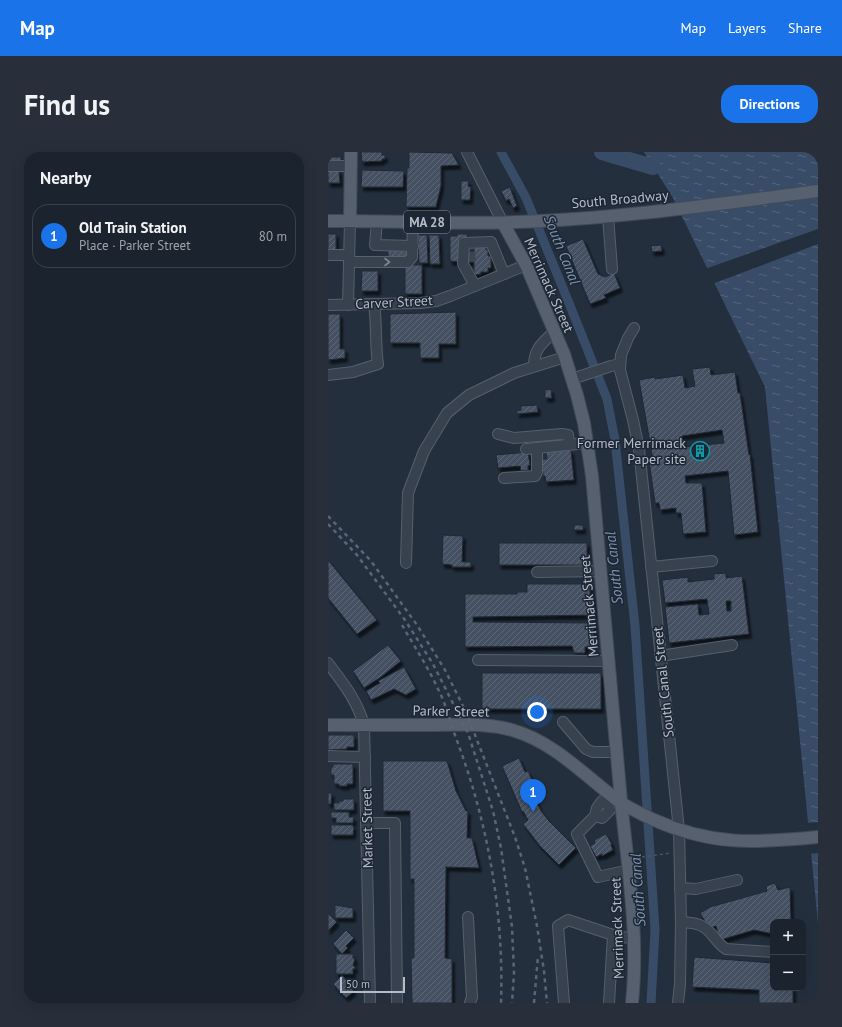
<!DOCTYPE html>
<meta charset="utf-8">
<style>
:root{--surface:#1b232e;--page:#282f3a;--text:#f1f3f6;--muted:#a0a4aa;--line:#39404a;--accent:#1a73e8}
body{margin:0;font-family:"PT Sans",sans-serif;background:var(--page);color:var(--text)}
.controls{position:absolute;right:12px;bottom:12px;display:grid;overflow:hidden;border-radius:8px;box-shadow:0 4px 16px #0002}
.controls button{width:36px;height:36px;display:grid;place-items:center;padding:0;border:0;border-bottom:1px solid var(--line);background:var(--surface);color:var(--text);font:20px sans-serif}
.scale{position:absolute;left:12px;bottom:10px;width:65px;box-sizing:border-box;padding-left:4px;border:2px solid #b4bcc9;border-top:0;font-size:11px;line-height:14px;white-space:nowrap;color:#b4bcc9;-webkit-text-stroke:3px #1d2633;paint-order:stroke}
.you{position:absolute;left:209px;top:560px;width:14px;height:14px;margin:-10px;border:3px solid #fff;border-radius:50%;background:#1a73e8;box-shadow:0 0 0 6px #1a73e833}
.badge{display:grid;place-items:center;width:26px;height:26px;border-radius:50%;background:var(--accent);color:#fff;font-size:13px;font-weight:700}
.pin{position:absolute;translate:-50% -33px;filter:drop-shadow(0 1px 2px #0008)}
.pin::after{content:'';position:absolute;top:21px;width:14px;height:12px;background:inherit;clip-path:polygon(0 0,100% 0,50% 100%)}
.list{margin:0;padding:0;list-style:none}
h2{display:flex;justify-content:space-between;align-items:center;height:52px;margin:0;padding:0 16px;font-size:17px}
h2 small{font-size:13px;font-weight:400;color:var(--muted)}
.list li{display:grid;grid-template-columns:26px 1fr auto;gap:12px;align-items:center;box-sizing:border-box;height:64px;margin:0 8px 8px;padding:0 8px;border:1px solid var(--line);border-radius:16px}
.list b{display:block;font-size:15px;white-space:nowrap}
.list p{margin:0;font-size:13px;white-space:nowrap;color:var(--muted)}
.list em{font-size:13px;font-style:normal;color:var(--muted)}
.map{position:relative;flex:none;width:490px;height:851px;overflow:hidden;border-radius:16px}
header{display:flex;align-items:center;gap:24px;box-sizing:border-box;height:56px;padding:0 20px;background:var(--accent);color:#fff}
header strong{font-size:19px}
nav{display:flex;gap:22px;margin-inline-start:auto;font-size:14px}
.intro{display:flex;align-items:center;justify-content:space-between;box-sizing:border-box;height:96px;padding:0 24px}
h1{margin:0;font-size:28px}
.button{padding:10px 18px;border-radius:16px;background:var(--accent);color:#fff;font-size:14px;font-weight:700}
main{display:flex;gap:24px;padding:0 24px}
aside{flex:1;background:var(--surface);border-radius:16px;box-shadow:0 4px 16px #0002}
.map>svg:first-child{display:block}
</style>
<header>
<strong>Map</strong>
<nav><a>Map</a><a>Layers</a><a>Share</a></nav>
</header>
<div class="intro"><h1>Find us</h1><a class="button">Directions</a></div>
<main>
<aside>
<h2>Nearby<small></small></h2>
<ul class="list">
<li><span class="badge">1</span><div><b>Old Train Station</b><p>Place · Parker Street</p></div><em>80 m</em></li>
</ul>
</aside>
<div class="map">
<svg width="490" height="851" viewBox="0 0 490 851">
<defs>
<pattern id="water-ripples" width="26" height="14" patternUnits="userSpaceOnUse"><rect width="26" height="14" fill="#394c67"/><path d="M2 4q2-2 4 0t4 0M15 11q2-2 4 0t4 0" fill="none" stroke="#53647b"/></pattern>
<pattern id="building-hatch" width="6" height="6" patternUnits="userSpaceOnUse"><rect width="6" height="6" fill="#455162"/><path d="M-1 1l2-2M0 6l6-6M5 7l2-2" fill="none" stroke="#5d6877"/></pattern>
<filter id="shadow"><feDropShadow dx="2.5" dy="4" stdDeviation="1" flood-color="#0009"/></filter>
</defs>
<rect width="100%" height="100%" fill="#242f3e"/>
<polygon fill="url(#water-ripples)" points="316,0 490,0 490,771 437,235 345,46"/>
<g fill="#242f3e">
<polygon points="490,77 490,92 384,132 377,117"/>
<polygon points="490,670 490,701 481,702 478,671"/>
</g>
<g fill="none" stroke-linecap="round" stroke-linejoin="round">
<polyline stroke="#394c67" stroke-width="9" points="173,0 198,46 243,156 279,247 287,288 307,474 327,778 323,851"/>
<polyline stroke="#394c67" stroke-width="16" points="274,0 325,15"/>
</g>
<g fill="url(#building-hatch)" stroke="#1f2835" fill-rule="evenodd" filter="url(#shadow)">
<polygon points="33,0 54,0 54,3 57,3 57,7 54,7 54,9 34,10"/>
<polygon points="81,0 124,1 131,13 113,14 113,34 108,55 78,55 79,16 81,16"/>
<rect x="0" y="5" width="13" height="6"/>
<polygon points="11,18 12,31 0,31 0,19"/>
<polygon points="34,18 76,19 75,35 33,35"/>
<polygon points="133,29 141,29 140,34 143,35 142,48 133,48"/>
<polygon points="182,35 189,54 185,56 181,47 178,49 173,39"/>
<rect x="0" y="82" width="8" height="16"/>
<polygon points="129,82 139,82 139,87 132,86 131,110 122,109 122,84 129,84"/>
<polygon points="90,83 99,83 100,111 91,111"/>
<polygon points="101,83 111,83 112,112 102,112"/>
<polygon points="255,87 270,122 277,125 286,121 292,136 276,143 278,146 262,152 238,94"/>
<polygon points="333,93 334,99 324,100 323,94"/>
<polygon points="150,94 158,94 158,98 160,97 160,104 163,104 163,116 160,116 160,120 153,120 153,122 146,123 146,110 138,110 138,100 146,100 146,96"/>
<polygon points="60,98 81,99 78,107 60,107"/>
<rect x="77" y="113" width="17" height="29"/>
<polygon points="34,119 50,119 50,139 33,139"/>
<polygon points="128,160 128,192 111,192 111,206 92,206 92,191 62,191 62,162"/>
<polygon points="0,162 12,162 12,197 17,197 17,206 0,208"/>
<path d="M382,215L383,223L407,220L410,241H412L421,303L422,302L430,380L406,383L400,319L357,324L358,331H374L378,380L355,382L353,361H348V356L332,358L331,351H327L321,309L325,308L311,228L327,225V227L355,223L357,236L367,234L364,217ZM394,278L396,291L355,295L354,284Z"/>
<polygon points="223,237 224,246 217,246 217,238"/>
<polygon points="209,253 210,260 189,262 189,259 193,258 193,254"/>
<polygon points="243,298 246,328 218,330 217,324 215,324 214,307 219,307 218,299"/>
<polygon points="200,300 202,313 200,314 200,318 193,319 192,314 170,316 168,303"/>
<rect x="246" y="373" width="9" height="5"/>
<polygon points="115,383 135,384 134,410 143,410 143,415 124,415 124,413 114,412"/>
<rect x="171" y="391" width="88" height="22"/>
<polygon points="0,408 49,468 29,482 0,446"/>
<path d="M398,421V426L414,424L421,482L341,491L337,455L370,452L371,463L381,462L379,447L337,451L334,428L360,425V430L386,427V422ZM398,449H403V459H399Z"/>
<polygon points="199,432 262,432 262,443 264,443 266,463 145,465 145,470 266,471 265,496 257,495 257,501 246,501 244,494 137,495 137,442 189,442 189,440 199,440"/>
<polygon points="60,493 73,509 53,525 36,536 25,519"/>
<polygon points="76,515 88,537 78,543 66,537 43,548 38,539 52,531 50,529"/>
<rect x="154" y="521" width="119" height="36"/>
<polygon points="0,583 26,583 26,595 19,595 19,597 0,598"/>
<polygon points="191,606 197,620 200,619 208,637 204,639 213,659 221,669 248,696 231,713 212,694 195,672 200,668 195,659 194,660 174,614"/>
<polygon points="55,609 119,609 128,639 138,659 140,659 139,686 144,686 151,716 118,715 117,806 124,807 124,851 84,851 83,806 86,806 86,727 82,727 82,659 55,659"/>
<polygon points="5,612 25,612 25,632 19,632 19,634 11,634 11,632 6,632 6,623 3,623 3,615 5,615"/>
<polygon points="0,641 4,641 3,652 0,652"/>
<polygon points="15,647 26,647 26,658 6,658 6,651 11,651 11,649 15,649"/>
<polygon points="3,660 21,660 21,665 26,665 25,671 8,671 8,666 3,666"/>
<polygon points="3,673 25,673 26,676 25,683 3,683"/>
<polygon points="278,682 284,692 283,693 285,698 274,704 274,702 268,705 262,694 267,691 266,688"/>
<polygon points="447,731 450,738 462,735 463,770 445,770 445,782 426,778 392,788 388,774 381,776 372,761 382,755 439,739 438,734"/>
<polygon points="7,753 25,756 25,766 7,766"/>
<polygon points="0,761 9,770 0,779"/>
<polygon points="18,778 26,786 18,794 20,796 14,802 5,792"/>
<polygon points="8,802 25,802 25,806 27,806 25,814 27,814 27,817 25,817 25,822 8,822"/>
<polygon points="366,805 445,811 445,836 465,836 465,851 431,851 431,838 364,835"/>
<polygon points="14,823 19,829 18,830 26,839 18,846 5,832"/>
</g>
<g fill="none" stroke-linecap="round" stroke-linejoin="round">
<polyline stroke="#3a4453" stroke-width="10" stroke-dasharray="10 5" stroke-linecap="butt" points="142,100 143,110"/>
<defs>
<g id="minor">
<polyline points="139,0 175,71"/>
<polyline points="0,14 23,14"/>
<polyline points="280,64 284,117"/>
<polyline points="49,69 47,93 85,94"/>
<polyline points="0,103 21,103"/>
<polyline points="21,110 80,110 84,105 85,70"/>
<polyline points="147,134 135,112 136,91 163,90 176,122"/>
<polyline points="0,153 92,151 108,149 122,144 198,113"/>
<polyline points="20,153 22,69"/>
<polyline points="306,176 300,186 293,203 292,218 305,268 311,297 351,678 353,770 352,832 350,851"/>
<path d="M206,214C206,197 214,191 226,180"/>
<path d="M0,223L25,220L50,212C47,192 49,172 46,152"/>
<polyline points="244,227 283,214 292,212"/>
<polyline points="170,282 186,286 234,282 240,283 241,292"/>
<polyline points="198,297 260,291"/>
<polyline points="176,326 207,324 209,320 209,296"/>
<polyline points="78,411 80,341 96,299 119,261 141,243 186,221 237,205"/>
<polyline points="323,415 384,409"/>
<polyline points="209,420 273,419"/>
<polyline points="332,504 404,493"/>
<polyline points="150,508 281,509"/>
<path d="M0,511C15,531 29,548 36,573L42,851"/>
<polyline points="235,570 258,597 265,600 289,600"/>
<polyline points="0,604 37,605"/>
<polyline points="279,650 274,649 269,656 267,664 274,666 282,658 279,650 284,644"/>
<polyline points="267,664 249,682 270,725 301,718"/>
<polyline points="38,671 67,671 69,851"/>
<polyline points="352,736 368,737 409,728"/>
<polyline points="140,765 144,845 142,851"/>
<path d="M353,770C369,771 376,772 386,785C390,790 393,794 398,797L445,800"/>
<polyline points="236,851 230,774 240,768 291,785 306,786"/>
<polyline points="281,851 285,783"/>
</g>
<g id="major">
<path d="M0,69C63,68 125,73 188,70C289,67 390,52 490,39"/>
<polyline points="22,69 23,0"/>
<path d="M175,71L198,113L236,202L249,243L256,271L264,324C274,432 283,541 293,649C300,717 311,783 304,851"/>
<path d="M0,573C36,573 73,573 109,573C134,573 160,571 184,578C226,590 256,623 289,648C300,656 312,661 324,667C383,694 427,691 490,685"/>
</g>
</defs>
<use href="#minor" stroke="#565f6c" stroke-width="12"/>
<use href="#major" stroke="#414a57" stroke-width="14"/>
<polyline stroke="#44595c" stroke-width="1.5" stroke-dasharray="3 3" stroke-linecap="butt" points="314,705 343,701"/>
<use href="#minor" stroke="#38414e" stroke-width="10"/>
<use href="#major" stroke="#56606e" stroke-width="12"/>
<g stroke="#5a6575" stroke-width="2.5" stroke-dasharray="4 4" stroke-linecap="butt">
<polyline points="0,364 43,409 89,473 117,518 138,560 187,685 197,716 209,774 216,819 219,851"/>
<polyline points="0,372 29,403 77,468 105,512 140,581 165,659 173,696 184,775 186,821 184,851"/>
<path d="M74,473C86,494 100,515 110,537C118,552 122,570 128,586C160,671 176,760 173,851"/>
<polyline points="206,851 210,804"/>
</g>
</g>
<defs><path id="oneway-chevron" d="M-2-3.5L2.5 0L-2 3.5" fill="none" stroke-width="1.6" stroke-linecap="round" stroke-linejoin="round"/></defs>
<use stroke="#7c8592" href="#oneway-chevron" transform="translate(59 110)"/>
<defs>
<symbol id="building-ring" viewBox="-11 -11 22 22"><circle r="9.5" fill="#1d2633" stroke="#0f9aa8" stroke-width="1.5"/><path d="M-4-6H4V6H1V3H-1V6H-4ZM-2.5-4.3h1.7v1.8h-1.7ZM.8-4.3h1.7v1.8H.8ZM-2.5-1h1.7V.8h-1.7ZM.8-1h1.7V.8H.8Z" fill="#0f9aa8"/></symbol>
</defs>
<g fill-rule="evenodd">
<use href="#building-ring" x="361" y="288" width="22" height="22"/>
</g>
<g text-anchor="middle" stroke-width="3" stroke-linejoin="round" paint-order="stroke">
<rect fill="#1d2633" stroke="#878f9c" stroke-width="1" x="76" y="59" width="46" height="22" rx="3"/>
<g font-size="13" font-weight="bold" fill="#b4bcc9">
<text x="99" y="75">MA 28</text>
</g>
<g font-size="14" fill="#b4bcc9" stroke="#1d2633">
<text transform="translate(292 47) rotate(-5)" y="5">South Broadway</text>
<text transform="translate(221 133) rotate(66)" y="5">Merrimack Street</text>
<text transform="translate(66 150) rotate(-3)" y="5">Carver Street</text>
<text transform="translate(261 454) rotate(-95)" y="5">Merrimack Street</text>
<text transform="translate(335 530) rotate(-96)" y="5">South Canal Street</text>
<text transform="translate(123 559) rotate(1)" y="5">Parker Street</text>
<text transform="translate(39 676) rotate(-91)" y="5">Market Street</text>
<text transform="translate(289 776) rotate(-92)" y="5">Merrimack Street</text>
</g>
<g font-size="14" fill="#b4bcc9" stroke="#1d2633" text-anchor="end">
<text x="358" y="296">Former Merrimack<tspan x="358" dy="16">Paper site</tspan></text>
</g>
<g font-size="15" font-style="italic" fill="#7c92b1" stroke="#1d2633">
<text transform="translate(234 98) rotate(68)" y="5">South Canal</text>
<text transform="translate(286 416) rotate(-96)" y="5">South Canal</text>
<text transform="translate(310 738) rotate(-94)" y="5">South Canal</text>
</g>
</g>
</svg>
<div class="controls">
<button>+</button>
<button>−</button>
</div>
<div class="scale">50 m</div>
<div class="you"></div>
<div class="pin badge" style="left:205px;top:660px">1</div>
</div>
</main>
